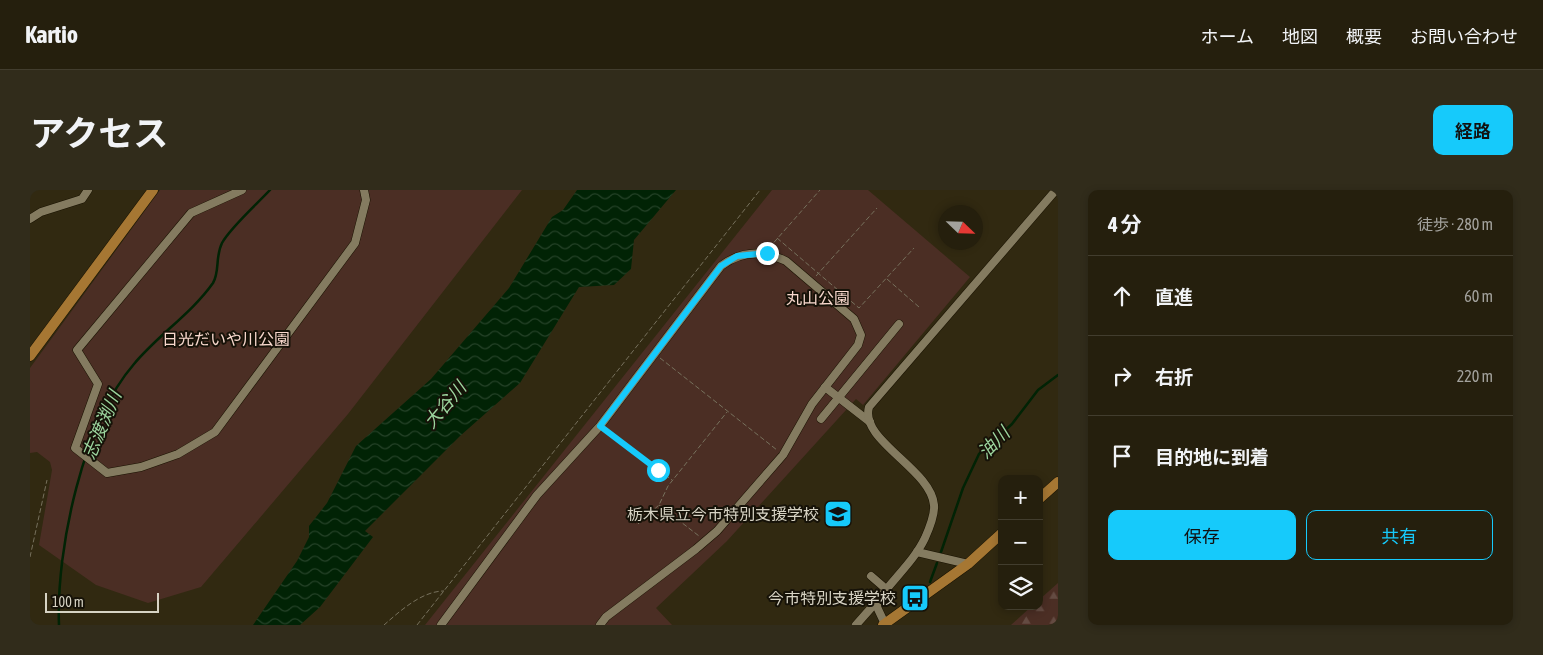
<!DOCTYPE html>
<html lang="ja">
<meta charset="utf-8">
<style>
:root{--surface:#251f0d;--page:#312c1b;--text:#f1f3f6;--muted:#a3a29d;--line:#423d2e;--accent:#16cafb}
body{margin:0;font-family:"Asap Condensed","Noto Sans JP",sans-serif;background:var(--page);color:var(--text)}
.controls{position:absolute;right:15px;bottom:15px;display:grid;overflow:hidden;border-radius:10px;box-shadow:0 2px 8px #0003}
.controls button{width:45px;height:45px;display:grid;place-items:center;padding:0;border:0;border-bottom:1px solid var(--line);background:var(--surface);color:var(--text);font:25px sans-serif}
.compass{position:absolute;left:908px;top:15px;width:45px;height:45px;border-radius:50%;background:var(--surface);box-shadow:0 2px 8px #0003;rotate:113deg}
.scale{position:absolute;left:15px;bottom:12px;width:114px;box-sizing:border-box;padding-left:5px;border:2px solid #d7d3c4;border-top:0;font-size:14px;line-height:18px;white-space:nowrap;color:#d7d3c4;-webkit-text-stroke:4px #161208;paint-order:stroke}
.stop{position:absolute;width:15px;height:15px;margin:-11px;border:4px solid #16cafb;border-radius:50%;background:#fff}
.stop.end{background:#16cafb;border-color:#fff;box-shadow:0 1px 5px #0008}
.list{margin:0;padding:0;list-style:none}
h2{display:flex;justify-content:space-between;align-items:center;height:65px;margin:0;padding:0 20px;font-size:21px}
h2 small{font-size:16px;font-weight:400;color:var(--muted)}
.list li{display:grid;grid-template-columns:32px 1fr auto;gap:15px;align-items:center;box-sizing:border-box;height:80px;padding:0 20px;border-top:1px solid var(--line)}
.list b{display:block;font-size:19px;white-space:nowrap}
.list em{font-size:16px;font-style:normal;color:var(--muted)}
.actions{display:flex;gap:10px;padding:15px 20px}
.actions a{flex:1;padding:11px 0;border:1px solid var(--accent);border-radius:10px;text-align:center;font-size:18px;color:var(--accent)}
.actions .main{background:var(--accent);color:#111}
.icon{flex:none;width:28px;height:28px;fill:none;stroke:currentColor;stroke-width:2;stroke-linecap:round;stroke-linejoin:round}
.map{position:relative;flex:none;width:1028px;height:435px;overflow:hidden;border-radius:10px}
header{display:flex;align-items:center;gap:30px;box-sizing:border-box;height:70px;padding:0 25px;background:var(--surface);border-bottom:1px solid var(--line)}
header strong{font-size:24px}
nav{display:flex;gap:28px;margin-inline-start:auto;font-size:18px}
.intro{display:flex;align-items:center;justify-content:space-between;box-sizing:border-box;height:120px;padding:0 30px}
h1{margin:0;font-size:35px}
.button{padding:12px 22px;border-radius:10px;background:var(--accent);color:#111;font-size:18px;font-weight:700}
main{display:flex;gap:30px;padding:0 30px}
aside{flex:1;background:var(--surface);border-radius:10px;box-shadow:0 2px 8px #0003}
.map>svg:first-child{display:block}
</style>
<header>
<strong>Kartio</strong>
<nav><a>ホーム</a><a>地図</a><a>概要</a><a>お問い合わせ</a></nav>
</header>
<div class="intro"><h1>アクセス</h1><a class="button">経路</a></div>
<main>
<div class="map">
<svg width="1028" height="435" viewBox="0 0 1028 435">
<defs>
<pattern id="forest-firs" width="22" height="20" patternUnits="userSpaceOnUse" patternTransform="scale(1.25)"><rect width="22" height="20" fill="#4b2e24"/><path d="M5 1l3.5 6h-7zM16 11l3.5 6h-7z" fill="#644b42"/></pattern>
<pattern id="water-waves" width="16" height="10" patternUnits="userSpaceOnUse" patternTransform="scale(1.25)"><rect width="16" height="10" fill="#012305"/><path d="M0 5q4-4 8 0t8 0" fill="none" stroke="#254228"/></pattern>
</defs>
<rect width="100%" height="100%" fill="#312911"/>
<polygon fill="url(#forest-firs)" points="1028,393 1028,435 981,435 1002,416 1009,416 1009,410"/>
<g fill="#4b2e24">
<polygon points="130,0 492,0 318,224 171,397 118,413 66,395 9,355 22,280 20,272 7,262 0,263 0,178"/>
<polygon points="742,0 838,0 940,87 833,215 826,209 697,351 626,418 642,435 395,435"/>
</g>
<polygon fill="url(#water-waves)" points="547,0 646,0 604,50 601,79 584,95 549,97 490,193 430,246 335,341 343,347 290,417 270,435 223,435 267,371 279,347 279,336 297,313 326,256 401,189 479,98 522,27 533,20"/>
<g fill="none" stroke-linecap="round" stroke-linejoin="round">
<g stroke="#012305" stroke-width="2.5">
<polyline points="911,362 933,298 949,264 982,234 1008,200 1028,185"/>
<polyline points="900,392 907,373"/>
<path d="M29,435C26,359 53,233 104,174C128,145 161,124 183,93C190,81 185,67 192,53C200,38 227,14 240,0"/>
</g>
<defs>
<g id="minor">
<polyline points="212,0 161,23 47,160 68,194 45,258 77,283 111,277 148,264 185,242 325,53 336,10 334,0"/>
<polyline points="0,29 11,22 52,9 58,0"/>
<polyline points="795,197 840,232"/>
<polyline points="791,229 869,134"/>
<polyline points="887,362 938,374"/>
<polyline points="841,386 856,399"/>
<path d="M855,434L847,417L849,409C864,388 884,371 895,348C899,339 905,325 904,315C901,279 829,250 839,217L1026,0"/>
<path d="M411,435L507,305L570,236L691,76C711,61 733,60 756,71L824,129L831,145L828,155L782,214L753,265L687,341L666,359L576,427L570,435"/>
<polyline points="826,435 849,409"/>
</g>
<g id="major">
<polyline points="0,166 123,0"/>
<polyline points="1009,309 1028,292"/>
<polyline points="853,435 938,374 972,343"/>
</g>
</defs>
<use href="#minor" stroke="#191200" stroke-width="9"/>
<use href="#major" stroke="#191200" stroke-width="11"/>
<g stroke="#77715d" stroke-width="1" stroke-dasharray="5 2.5" stroke-linecap="butt">
<polyline points="747,48 829,118 884,58"/>
<polyline points="739,58 790,0"/>
<polyline points="786,86 847,18"/>
<polyline points="857,89 889,117"/>
<polyline points="630,168 747,260"/>
<polyline points="575,240 642,290"/>
<polyline points="629,315 669,346"/>
<polyline points="608,334 629,315 638,296 697,222"/>
<polyline points="0,367 17,290"/>
<path d="M354,435C370,421 392,401 414,401"/>
<polyline points="387,435 730,0"/>
</g>
<use href="#minor" stroke="#847b60" stroke-width="8"/>
<use href="#major" stroke="#a67733" stroke-width="10"/>
</g>
<g fill="none" stroke-linecap="round" stroke-linejoin="round">
<polyline stroke="#16cafb" stroke-width="6" points="628,280 570,236 691,76 707,66 737,63"/>
</g>
<defs>
<symbol id="school-square" viewBox="-11 -11 22 22"><rect x="-9" y="-9" width="18" height="18" rx="4" fill="#16cafb" stroke="#161208"/><path d="M0-5L7-2L0 1L-7-2ZM-4 1L0 2.5L4 1V4Q0 6-4 4Z" fill="#111"/></symbol>
<symbol id="bus-square" viewBox="-11 -11 22 22"><rect x="-9" y="-9" width="18" height="18" rx="4" fill="#16cafb" stroke="#161208"/><path d="M-5-6H5V4H4V6H2V4H-2V6H-4V4H-5ZM-3.5-4V0h7V-4ZM-3.5 1.2v1.5H-2V1.2ZM2 1.2v1.5H3.5V1.2Z" fill="#111"/></symbol>
</defs>
<g fill-rule="evenodd">
<use href="#school-square" x="792" y="308" width="32" height="32"/>
<use href="#bus-square" x="869" y="392" width="32" height="32"/>
</g>
<g text-anchor="middle" stroke-width="4" stroke-linejoin="round" paint-order="stroke">
<g font-size="16" fill="#f7d7cc" stroke="#161208">
<text x="788" y="114">丸山公園</text>
<text x="196" y="155">日光だいや川公園</text>
</g>
<g font-size="16" fill="#d7d3c4" stroke="#161208" text-anchor="end">
<text x="789" y="330">栃木県立今市特別支援学校</text>
<text x="866" y="414">今市特別支援学校</text>
</g>
<g font-size="18" font-style="italic" fill="#9cd59e" stroke="#161208">
<text transform="translate(415 215) rotate(-50)" y="6">大谷川</text>
<text transform="translate(72 235) rotate(-67)" y="6">志渡渕川</text>
<text transform="translate(964 253) rotate(-46)" y="6">油川</text>
</g>
</g>
</svg>
<div class="controls">
<button>+</button>
<button>−</button>
<button><svg class="icon" aria-label="layers" viewBox="0 0 24 24"><path d="M12 4l9 5-9 5-9-5zM3 14l9 5 9-5"/></svg></button>
</div>
<svg class="compass" viewBox="-18 -18 36 36"><path d="M0-13l5 13h-10z" fill="#e53935"/><path d="M0 13l5-13h-10z" fill="#a3a29d"/></svg>
<div class="scale">100 m</div>
<div class="stop" style="left:628px;top:280px"></div>
<div class="stop end" style="left:737px;top:63px"></div>
</div>
<aside>
<h2>4 分<small>徒歩 · 280 m</small></h2>
<ul class="list">
<li><svg class="icon" aria-label="ahead" viewBox="0 0 24 24"><path d="M12 20V5M6 11l6-6 6 6"/></svg><div><b>直進</b></div><em>60 m</em></li>
<li><svg class="icon" aria-label="right" viewBox="0 0 24 24"><path d="M7 20v-9h11M14 6l5 5-5 5"/></svg><div><b>右折</b></div><em>220 m</em></li>
<li><svg class="icon" aria-label="arrive" viewBox="0 0 24 24"><path d="M6 21V4h12l-3 4 3 4H6"/></svg><div><b>目的地に到着</b></div></li>
</ul>
<div class="actions"><a class="main">保存</a><a>共有</a></div>
</aside>
</main>
